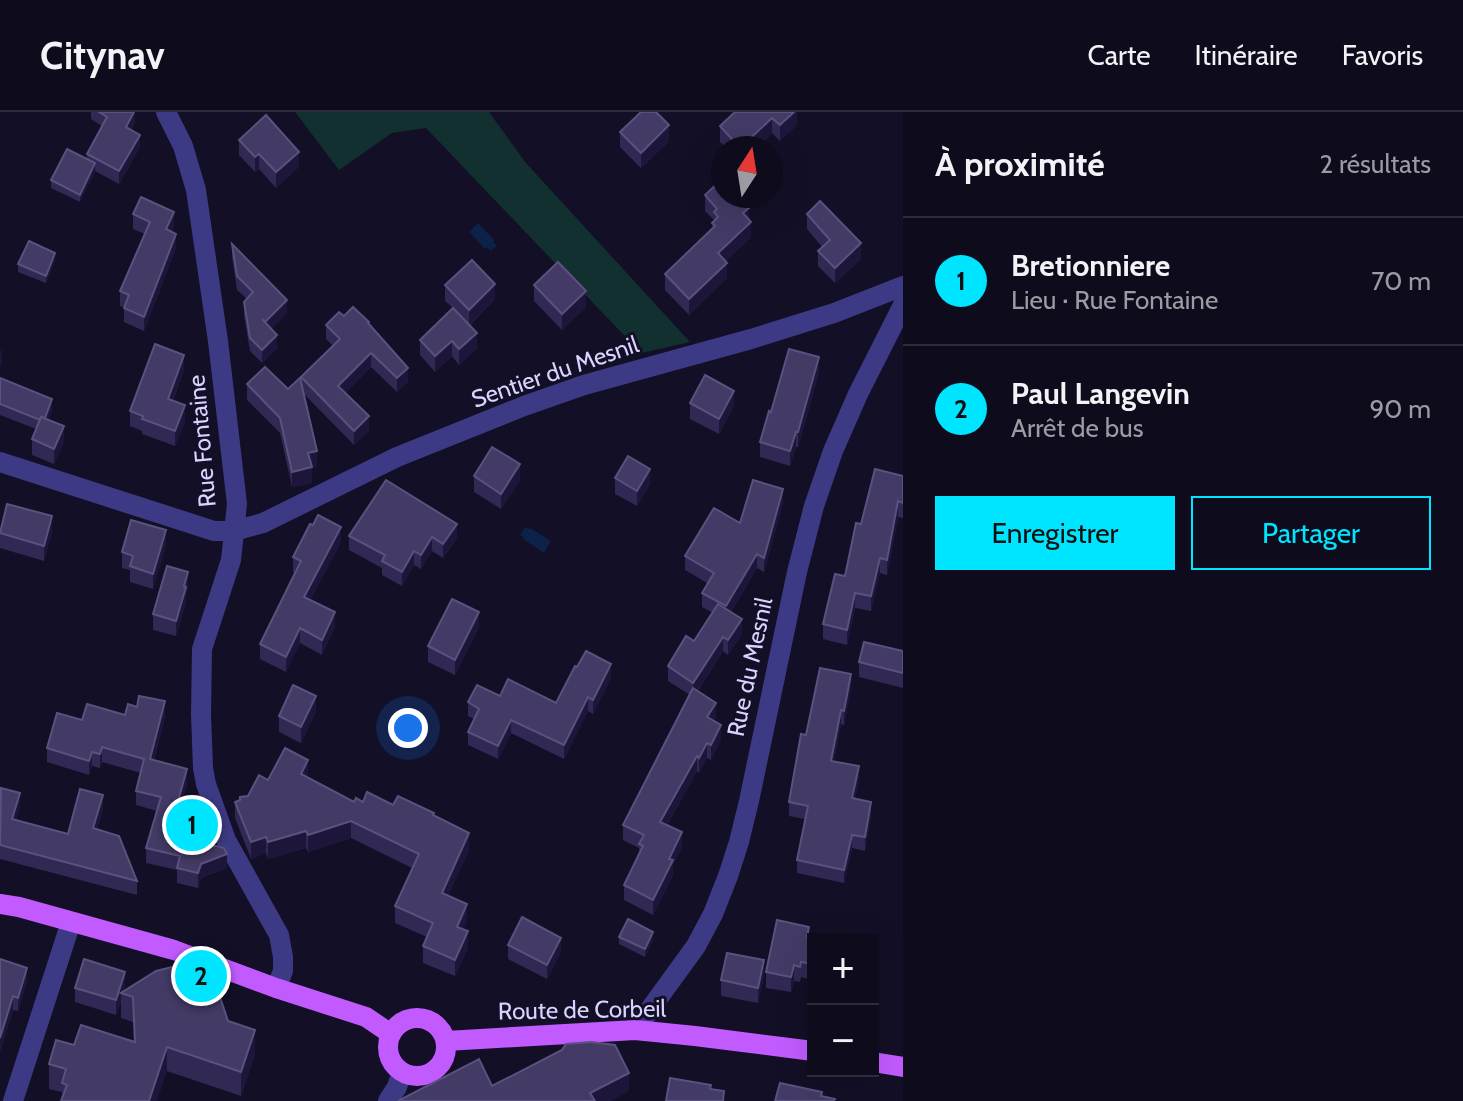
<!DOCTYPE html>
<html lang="fr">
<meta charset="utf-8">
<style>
:root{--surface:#0e0b1c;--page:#1c1929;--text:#f1f3f6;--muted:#9b9ba3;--line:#2e2b3b;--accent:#00e5ff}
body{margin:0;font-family:Cabin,sans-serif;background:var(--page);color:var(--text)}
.controls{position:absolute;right:24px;bottom:24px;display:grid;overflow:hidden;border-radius:0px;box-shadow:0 8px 32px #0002}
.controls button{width:72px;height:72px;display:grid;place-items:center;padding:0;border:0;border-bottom:2px solid var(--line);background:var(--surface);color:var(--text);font:40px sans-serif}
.compass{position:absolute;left:711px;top:24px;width:72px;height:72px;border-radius:50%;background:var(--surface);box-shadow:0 8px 32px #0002;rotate:12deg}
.you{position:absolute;left:408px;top:616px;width:28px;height:28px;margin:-20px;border:6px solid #fff;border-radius:50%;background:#1a73e8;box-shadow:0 0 0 12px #1a73e833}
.badge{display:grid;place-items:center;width:52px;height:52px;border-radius:50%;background:var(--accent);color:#111;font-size:26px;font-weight:700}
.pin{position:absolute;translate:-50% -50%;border:4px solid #fff;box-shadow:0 2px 8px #0006}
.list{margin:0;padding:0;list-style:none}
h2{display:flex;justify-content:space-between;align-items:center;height:104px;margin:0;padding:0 32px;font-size:34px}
h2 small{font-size:26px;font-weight:400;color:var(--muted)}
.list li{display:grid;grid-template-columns:52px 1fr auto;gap:24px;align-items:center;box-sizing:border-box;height:128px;padding:0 32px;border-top:2px solid var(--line)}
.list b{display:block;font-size:30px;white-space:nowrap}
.list p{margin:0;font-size:26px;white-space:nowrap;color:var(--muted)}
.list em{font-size:26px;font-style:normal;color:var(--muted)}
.actions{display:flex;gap:16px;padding:24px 32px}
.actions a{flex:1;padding:18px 0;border:2px solid var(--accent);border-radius:0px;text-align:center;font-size:28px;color:var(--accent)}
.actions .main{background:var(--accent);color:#111}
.map{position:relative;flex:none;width:903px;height:989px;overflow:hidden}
header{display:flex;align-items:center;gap:48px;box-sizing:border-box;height:112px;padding:0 40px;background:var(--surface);border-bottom:2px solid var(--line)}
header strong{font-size:38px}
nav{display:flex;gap:44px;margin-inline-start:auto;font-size:28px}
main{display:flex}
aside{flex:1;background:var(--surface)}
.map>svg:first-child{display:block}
</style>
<header>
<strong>Citynav</strong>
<nav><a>Carte</a><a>Itinéraire</a><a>Favoris</a></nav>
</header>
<main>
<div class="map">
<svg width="903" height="989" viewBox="0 0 903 989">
<rect width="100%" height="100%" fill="#130f26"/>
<polygon fill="#12302f" points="295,0 489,0 526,51 690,230 641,241 426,16 392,21 339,58"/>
<g fill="#0c2248">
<polygon points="478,111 494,128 493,130 497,134 490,139 487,135 485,137 469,120"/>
<polygon points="525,415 529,417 530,416 551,429 544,441 523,427 524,425 520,423"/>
</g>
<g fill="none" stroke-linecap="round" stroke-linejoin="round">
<g stroke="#3d3a85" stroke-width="20">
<polyline points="166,0 183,34 196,78 218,229 237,392 231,448 202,537 201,602 203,656 206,672 226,728 279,823 283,845 283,859 276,876"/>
<polyline points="0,350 214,419 234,419 263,411 397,345 524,294 584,273 751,227 834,201 903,174"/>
<polyline points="635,918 696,834 713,802 728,764 739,730 749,689 797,460 814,394 833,339 858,282 903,193"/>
<polyline points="13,989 71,810"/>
<polyline points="388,989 397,975 402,960"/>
</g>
<g stroke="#c25bff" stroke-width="20">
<polyline points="0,792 19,795 174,838 276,876 366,905 391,922"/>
<circle cx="417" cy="935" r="29"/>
<polyline points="446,929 635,918 695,924 813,939"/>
<polyline points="873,950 903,955"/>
</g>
</g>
<g fill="#312854">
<polygon points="91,0 135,0 135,10 131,18 140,35 119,72 95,59 80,90 51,76 51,68 87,47 87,42 102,14 91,7"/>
<polygon points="797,0 797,13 780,29 772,21 757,36 726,36 720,30 720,14"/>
<polygon points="620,20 669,29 641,56 620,35"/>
<polygon points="239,28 299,55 276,76 259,57 255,60 239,43"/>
<polygon points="705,83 749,108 751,125 726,149 727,166 689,203 665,178 665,162 712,116 714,108 705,99"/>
<polygon points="133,102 174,114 171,120 176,136 144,219 124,210 124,195 120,194 120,179 145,122 133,117"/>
<polygon points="807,102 861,147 835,171 818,154 818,139 822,135 807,117"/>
<polygon points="232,132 287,201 271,217 277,236 262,251 250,239 244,203 244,190 247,187 237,178 232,145"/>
<polygon points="55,148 46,171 18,160 18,152"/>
<polygon points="445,173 495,187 470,213 477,236 459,253 452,244 435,260 420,243 420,228 453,196 445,189"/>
<polygon points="534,173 586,195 562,218 534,189"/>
<polygon points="344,204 369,213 408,270 397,280 371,255 345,281 369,318 354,333 304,282 317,354 312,355 312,371 292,375 280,321 247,288 247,272 288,277 301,271 301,265 333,234 326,227 326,213"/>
<polygon points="184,258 173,289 185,309 175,334 142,322 142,319 130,314 130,299"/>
<polygon points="819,261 798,335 796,335 790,354 760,345 760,330 771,300"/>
<polygon points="0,266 52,298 48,308 64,330 54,352 32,343 32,327 36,317 0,303"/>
<polygon points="690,291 734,294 719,322 690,307"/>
<polygon points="474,364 520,368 501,397 474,380"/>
<polygon points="903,364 903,406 898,405 887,463 880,461 871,499 855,496 847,533 823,527 823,512 845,464"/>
<polygon points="615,366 650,372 637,394 615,382"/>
<polygon points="783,391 764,460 757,456 731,500 742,522 728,543 723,539 698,579 716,606 714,609 721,628 711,648 707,646 699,661 697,659 667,713 682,735 673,753 673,763 653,803 624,788 624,773 639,742 639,736 623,728 623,713 690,583 668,569 668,554 694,529 713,501 702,495 702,481 707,471 685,458 685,444 740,411"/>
<polygon points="0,419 52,420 44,449 0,436"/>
<polygon points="349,424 457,426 443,446 432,439 421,457 414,453 402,474 382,463 382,456 349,438"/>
<polygon points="341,430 310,488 335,515 322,543 300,531 286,560 260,547 260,532 295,461 293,460 293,445"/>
<polygon points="166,434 153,477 130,470 130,458 122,456 122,440"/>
<polygon points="188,475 186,483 186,490 176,524 153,518 153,502"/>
<polygon points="479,515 455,563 428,550 428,534"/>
<polygon points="903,539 903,576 859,565 859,550"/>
<polygon points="611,566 593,602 588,599 564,647 511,621 498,647 468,633 468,620 474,607 468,604 468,590 500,584 556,591"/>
<polygon points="851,576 844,613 841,612 834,649 859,668 855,687 871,704 865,739 852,736 844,771 797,761 797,748 805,707 789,704 789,690 806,623"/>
<polygon points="316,599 301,631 279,620 279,604"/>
<polygon points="125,603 165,604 154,648 187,672 182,690 202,710 197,729 227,756 201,766 198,776 177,771 177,758 146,751 146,736 157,699 136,693 136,679 141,661 102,650 100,656 92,654 89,663 47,650 47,636 82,608"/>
<polygon points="307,665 354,690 363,690 393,693 434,703 469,738 448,784 467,809 463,817 468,836 455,864 423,851 423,834 427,825 395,811 395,794 412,756 351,726 308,740 306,736 268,747 266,741 251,747 235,706 235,690 248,684 268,668"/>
<polygon points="0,679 20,695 16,708 68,722 103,697 97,718 137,769 137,783 0,747"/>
<polygon points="619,825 653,828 645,845 619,832"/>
<polygon points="809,825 813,827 813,868 801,865 800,870 794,869 791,880 766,876 766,860"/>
<polygon points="508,833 561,840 547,867 508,847"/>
<polygon points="0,847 27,869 18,899 13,898 0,940"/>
<polygon points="764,864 758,891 721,884 721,868"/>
<polygon points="125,875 124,879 228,909 255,942 241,984 167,959 62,986 62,980 49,977 49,952 74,933 134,929 133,910 121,906 121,890 116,903 75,890 75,876"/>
</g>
<g fill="#1d163a">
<polygon points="134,0 135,0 135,10 126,28 126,15"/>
<polygon points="794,0 797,0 797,13 780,29 780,13"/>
<polygon points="772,6 772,21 757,36 740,36"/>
<polygon points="669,13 669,29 641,56 641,41"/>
<polygon points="140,23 140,35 119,72 119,59"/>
<polygon points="299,40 299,55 276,76 276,60"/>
<polygon points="259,42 259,57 255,60 255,45"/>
<polygon points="95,51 95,59 80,90 80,83"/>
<polygon points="749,96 749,111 743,101"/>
<polygon points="174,100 174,114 166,132 166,117"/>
<polygon points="751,110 751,125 718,157 718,141"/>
<polygon points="176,122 176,136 144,219 144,205"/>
<polygon points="861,131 861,147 835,171 835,156"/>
<polygon points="55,141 55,148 46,171 46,164"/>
<polygon points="727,151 727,166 689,203 689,187"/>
<polygon points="495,172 495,187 469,213 469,198"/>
<polygon points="586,179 586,195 562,218 562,202"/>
<polygon points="287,188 287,201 265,224 265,210"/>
<polygon points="477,221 477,236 459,253 459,237"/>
<polygon points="277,223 277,236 262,251 262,238"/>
<polygon points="452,229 452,244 435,260 435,244"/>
<polygon points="2,235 2,250 0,256 0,241"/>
<polygon points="371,241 371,255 338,288 338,274"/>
<polygon points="184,243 184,258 168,302 168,287"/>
<polygon points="819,245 819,261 798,335 798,320"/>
<polygon points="408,256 408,270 397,280 397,266"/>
<polygon points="734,279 734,294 719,322 719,307"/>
<polygon points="52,287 52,298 43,320 43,310"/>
<polygon points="185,293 185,309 175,334 175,319"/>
<polygon points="369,304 369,318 354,333 354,319"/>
<polygon points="64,314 64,330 54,352 54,337"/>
<polygon points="796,320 796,335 790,354 790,339"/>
<polygon points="317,339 317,354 308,356 308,341"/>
<polygon points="520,352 520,368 501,397 501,382"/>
<polygon points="312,355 312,371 292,375 292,360"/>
<polygon points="650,357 650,372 637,394 637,379"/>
<polygon points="783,377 783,391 764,460 764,446"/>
<polygon points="898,389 898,405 887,463 887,448"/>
<polygon points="52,404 52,420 44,449 44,434"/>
<polygon points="457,412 457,426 443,446 443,432"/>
<polygon points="341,415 341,430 304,500 304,485"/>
<polygon points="166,418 166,434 153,477 153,462"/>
<polygon points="432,425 432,439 421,457 421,443"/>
<polygon points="414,439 414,453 402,474 402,460"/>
<polygon points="757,442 757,456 726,508 726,494"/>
<polygon points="880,446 880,461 871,499 871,484"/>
<polygon points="188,460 188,475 186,483 186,490 176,524 176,509"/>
<polygon points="855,481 855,496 847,533 847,518"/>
<polygon points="335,500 335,515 322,543 322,528"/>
<polygon points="479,500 479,515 455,563 455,548"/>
<polygon points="742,507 742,522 728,543 728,528"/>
<polygon points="300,516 300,531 286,560 286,545"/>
<polygon points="723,525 723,539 693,586 693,571"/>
<polygon points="611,552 611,566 593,602 593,588"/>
<polygon points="851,562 851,576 844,613 844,599"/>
<polygon points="316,584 316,599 301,631 301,615"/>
<polygon points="588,585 588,599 564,647 564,633"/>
<polygon points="165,589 165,604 150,662 150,647"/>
<polygon points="716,591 716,606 707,620 707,605"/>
<polygon points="841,598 841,612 831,663 831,649"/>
<polygon points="511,608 511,621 498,647 498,634"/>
<polygon points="721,613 721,628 711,648 711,633"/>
<polygon points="707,631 707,646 699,661 699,646"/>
<polygon points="102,635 102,650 100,656 100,642"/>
<polygon points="92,640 92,654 89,663 89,649"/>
<polygon points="697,644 697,659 660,725 660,710"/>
<polygon points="308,648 308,665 301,679 301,662"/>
<polygon points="859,654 859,668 852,700 852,686"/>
<polygon points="187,657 187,672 178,704 178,689"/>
<polygon points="20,681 20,695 12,721 12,707"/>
<polygon points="103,683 103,697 93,731 93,716"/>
<polygon points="871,690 871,704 865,739 865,725"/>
<polygon points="202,695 202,710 194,742 194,728"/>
<polygon points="351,709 351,726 308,740 308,723"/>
<polygon points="306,719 306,736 268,747 268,730"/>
<polygon points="682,720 682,735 673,753 673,763 653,803 653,788 669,747"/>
<polygon points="469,721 469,738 442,798 442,781"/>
<polygon points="852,723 852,736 844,771 844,758"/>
<polygon points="266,725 266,741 251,747 251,730"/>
<polygon points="227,742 227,756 201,766 198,776 198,761 201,752"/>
<polygon points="467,792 467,809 457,832 457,815"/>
<polygon points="468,819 468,836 455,864 455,848"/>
<polygon points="653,820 653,828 645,845 645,837"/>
<polygon points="561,826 561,840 547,867 547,853"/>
<polygon points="764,848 764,864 758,891 758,876"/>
<polygon points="794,853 794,869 791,880 791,865"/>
<polygon points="27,856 27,869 18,899 18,886"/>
<polygon points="125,860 125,875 123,882 121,881 121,890 116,903 116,888"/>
<polygon points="13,884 13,898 0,940 0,926"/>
<polygon points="255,918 255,942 241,984 241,960"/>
<polygon points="167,935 167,959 157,989 149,989"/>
<polygon points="629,961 629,979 611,989 590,989 590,981"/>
</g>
<g fill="#433a66" stroke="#5a527e" stroke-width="2">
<polygon points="99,0 134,0 126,15 140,23 119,59 87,42 107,5"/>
<polygon points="641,0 656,0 669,13 641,41 620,20"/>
<polygon points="735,0 794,0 780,13 772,6 740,36 720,14"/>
<polygon points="266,3 299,40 276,60 259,42 255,45 239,28"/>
<polygon points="67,37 95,51 80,83 51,68"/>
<polygon points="722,67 723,68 723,84 738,84 749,96 743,101 751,110 718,141 727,151 689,187 665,162 715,114 712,111 718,105 714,100 717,97 705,83"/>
<polygon points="141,85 174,100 166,117 176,122 144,205 124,196 129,183 120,179 150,110 133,102"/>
<polygon points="820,89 861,131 835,156 818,139 830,128 807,102"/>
<polygon points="29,129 55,141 46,164 18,152"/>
<polygon points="232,132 287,188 265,210 262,207 277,223 262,238 250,226 244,190 253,180 237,164"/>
<polygon points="472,148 495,172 469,198 445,173"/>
<polygon points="558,150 586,179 562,202 534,173"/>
<polygon points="353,195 369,210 368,211 408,256 397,266 371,241 338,274 369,304 354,319 301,265 340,227 326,213 339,200 344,204"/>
<polygon points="453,196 477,221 459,237 452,229 435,244 420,228"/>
<polygon points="155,232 184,243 168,287 185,293 175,319 142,307 143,304 130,299"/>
<polygon points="789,237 819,245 798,320 796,320 790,339 760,330 769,299 771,300"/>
<polygon points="265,255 288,277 300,266 317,339 308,341 312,355 292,360 280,306 247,272"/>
<polygon points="705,263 734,279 719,307 690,291"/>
<polygon points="0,266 52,287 45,306 41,305 40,308 0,292"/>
<polygon points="41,305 64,314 54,337 32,327"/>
<polygon points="492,335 520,352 501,382 474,364"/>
<polygon points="628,344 650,357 637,379 615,366"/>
<polygon points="875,357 903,364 903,391 898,389 887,448 880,446 871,484 855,481 847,518 823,512 835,462 845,464 856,411 861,412"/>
<polygon points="386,368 457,412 443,432 432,425 421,443 414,439 402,460 382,449 385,443 349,424"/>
<polygon points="753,368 783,377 764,446 757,442 726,494 702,481 714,461 685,444 714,396 740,411"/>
<polygon points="7,392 52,404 44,434 0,421"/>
<polygon points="318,403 341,415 304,485 335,500 322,528 300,516 286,545 260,532 301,449 293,445 310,412 313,413"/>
<polygon points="131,408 166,418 153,462 130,454 133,444 122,440"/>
<polygon points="167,454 188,460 184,474 186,475 176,509 153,502"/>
<polygon points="452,487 479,500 455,548 428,534"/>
<polygon points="718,492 742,507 728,528 723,525 693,571 668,554 686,524 694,529"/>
<polygon points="864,530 903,539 903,561 859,550"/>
<polygon points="586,539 611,552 593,588 588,585 564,633 511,608 498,634 468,620 479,597 468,590 477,573 500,584 508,567 556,591 575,554 577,555"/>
<polygon points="820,556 851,562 844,599 841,598 831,649 859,654 852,686 871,690 865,725 852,723 844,758 797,748 808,694 789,690 801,622 806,623"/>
<polygon points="293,573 316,584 301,615 279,604"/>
<polygon points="693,576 716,591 707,605 721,613 711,633 707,631 699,646 697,644 660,710 682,720 669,747 673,748 653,788 624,773 643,734 639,732 644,723 623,713"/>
<polygon points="139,584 165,589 150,647 187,657 178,689 202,695 194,728 224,736 227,742 201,752 198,761 177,756 180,744 146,736 161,685 136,679 144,647 102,635 100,642 92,640 89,649 47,636 57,601 82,608 87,592 125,603 128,592 137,595"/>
<polygon points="285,636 308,648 301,662 354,690 356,686 363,690 367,680 393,693 398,684 434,701 433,703 469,721 442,781 467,792 457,815 468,819 455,848 423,834 433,811 395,794 419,742 351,709 308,723 306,719 268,730 266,725 251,730 235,690 240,688 240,685 248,684 259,663 268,668"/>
<polygon points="1,676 20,681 12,707 68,722 80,677 103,683 93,716 119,724 137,769 0,733"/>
<polygon points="522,805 561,826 547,853 508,833"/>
<polygon points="628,807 653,820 645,837 619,825"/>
<polygon points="777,808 809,815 807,825 819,827 813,827 813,852 801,850 800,855 794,853 791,865 766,860"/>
<polygon points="727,841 764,848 758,876 721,868"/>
<polygon points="0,847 27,856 18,886 13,884 0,926"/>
<polygon points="84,847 125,860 116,888 75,876"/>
<polygon points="176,854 199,861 206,865 221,888 228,909 255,918 241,960 167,935 149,989 61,989 67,973 62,971 66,957 49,952 56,928 74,933 81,913 135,930 133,885 121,881 156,859"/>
<polygon points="591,930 615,933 629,961 590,981 595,989 398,989 479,947 492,974 562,938 566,932"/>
<polygon points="670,966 711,973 710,977 724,979 723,989 666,989"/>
<polygon points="780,971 822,980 821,984 835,987 834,989 775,989"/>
</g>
<g text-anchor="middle" stroke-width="6" stroke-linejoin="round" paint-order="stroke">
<g font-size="24" fill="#d9d4ff" stroke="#130f26">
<text transform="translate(555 260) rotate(-19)" y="8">Sentier du Mesnil</text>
<text transform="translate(202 329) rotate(-95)" y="8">Rue Fontaine</text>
<text transform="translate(750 555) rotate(-78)" y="8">Rue du Mesnil</text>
<text transform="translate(582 898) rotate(-1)" y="8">Route de Corbeil</text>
</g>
</g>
</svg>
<div class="controls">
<button>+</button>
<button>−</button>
</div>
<svg class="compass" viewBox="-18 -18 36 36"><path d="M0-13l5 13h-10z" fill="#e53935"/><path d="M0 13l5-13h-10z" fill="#9b9ba3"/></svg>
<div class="you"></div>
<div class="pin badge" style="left:192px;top:713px">1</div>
<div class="pin badge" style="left:201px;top:864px">2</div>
</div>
<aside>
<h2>À proximité<small>2 résultats</small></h2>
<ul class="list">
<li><span class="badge">1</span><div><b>Bretionniere</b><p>Lieu · Rue Fontaine</p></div><em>70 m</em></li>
<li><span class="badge">2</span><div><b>Paul Langevin</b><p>Arrêt de bus</p></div><em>90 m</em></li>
</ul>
<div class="actions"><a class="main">Enregistrer</a><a>Partager</a></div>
</aside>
</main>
